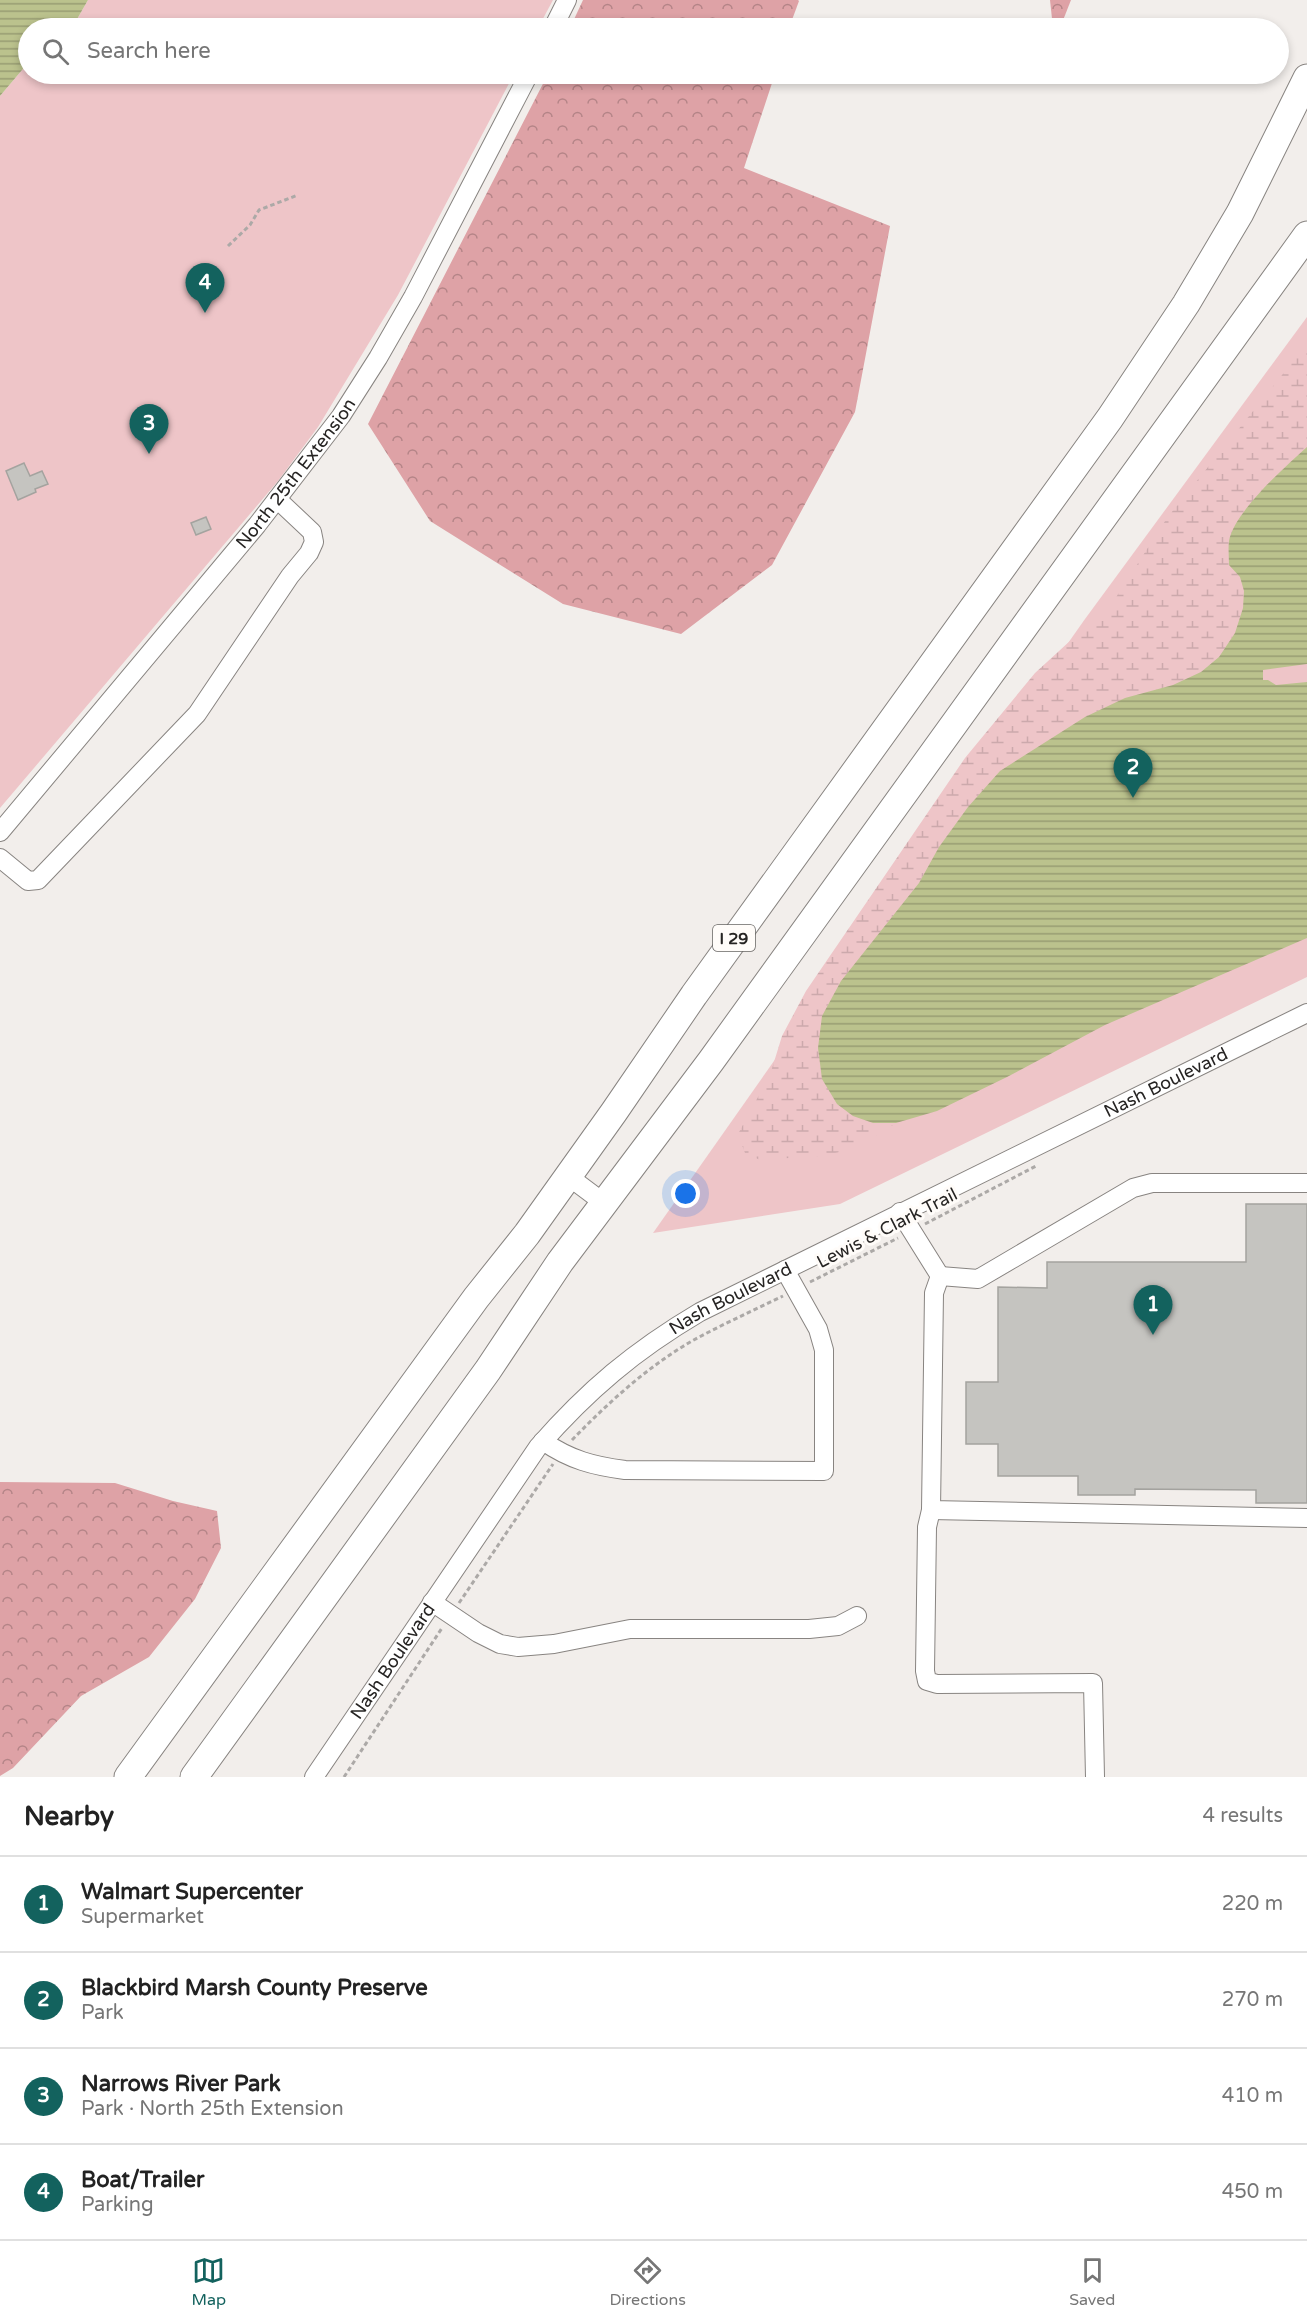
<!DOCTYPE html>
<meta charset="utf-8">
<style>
:root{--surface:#fff;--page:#f2f2f2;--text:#222;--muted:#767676;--line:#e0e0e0;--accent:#13625e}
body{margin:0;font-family:"Varela Round",sans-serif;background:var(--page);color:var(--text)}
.you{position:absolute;left:686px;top:1194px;width:21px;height:21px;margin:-15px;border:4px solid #fff;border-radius:50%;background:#1a73e8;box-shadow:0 0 0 9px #1a73e833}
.badge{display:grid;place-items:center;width:39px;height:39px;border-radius:50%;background:var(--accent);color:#fff;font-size:20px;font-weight:700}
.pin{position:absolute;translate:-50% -50px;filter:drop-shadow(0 2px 3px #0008)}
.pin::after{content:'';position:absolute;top:32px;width:21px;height:18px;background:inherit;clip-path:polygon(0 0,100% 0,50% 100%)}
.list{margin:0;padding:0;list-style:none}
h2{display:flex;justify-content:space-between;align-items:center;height:78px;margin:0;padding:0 24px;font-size:26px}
h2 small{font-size:20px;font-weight:400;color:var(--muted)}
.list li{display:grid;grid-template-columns:39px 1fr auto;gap:18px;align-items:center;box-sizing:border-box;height:96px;padding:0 24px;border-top:2px solid var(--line)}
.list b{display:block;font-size:22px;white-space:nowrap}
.list p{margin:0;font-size:20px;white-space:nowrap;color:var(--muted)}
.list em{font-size:20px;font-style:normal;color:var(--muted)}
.icon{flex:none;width:33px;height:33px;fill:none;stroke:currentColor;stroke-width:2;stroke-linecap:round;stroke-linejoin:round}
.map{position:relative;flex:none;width:1307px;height:1777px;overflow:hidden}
.search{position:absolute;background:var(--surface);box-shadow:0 3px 9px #0003;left:18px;right:18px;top:18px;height:66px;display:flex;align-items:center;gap:15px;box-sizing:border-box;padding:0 21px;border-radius:33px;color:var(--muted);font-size:22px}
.sheet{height:462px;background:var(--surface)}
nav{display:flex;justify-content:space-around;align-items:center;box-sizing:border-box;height:84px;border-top:2px solid var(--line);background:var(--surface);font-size:16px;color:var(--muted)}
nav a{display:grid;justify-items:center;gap:3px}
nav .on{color:var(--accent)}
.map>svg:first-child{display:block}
</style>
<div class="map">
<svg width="1307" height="1777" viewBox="0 0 1307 1777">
<defs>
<pattern id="forest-crowns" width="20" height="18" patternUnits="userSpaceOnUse" patternTransform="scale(1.5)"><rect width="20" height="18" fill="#dea2a6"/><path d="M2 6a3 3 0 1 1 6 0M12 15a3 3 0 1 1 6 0" fill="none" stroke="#b48487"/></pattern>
<pattern id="wetland-marsh" width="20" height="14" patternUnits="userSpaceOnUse" patternTransform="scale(1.5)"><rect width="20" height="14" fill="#eec5c8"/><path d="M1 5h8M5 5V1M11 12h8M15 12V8" fill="none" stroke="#cca9ac"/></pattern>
<pattern id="water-rules" width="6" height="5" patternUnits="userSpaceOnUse" patternTransform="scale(1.5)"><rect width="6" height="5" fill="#bbc28d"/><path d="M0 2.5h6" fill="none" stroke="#989d73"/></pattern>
</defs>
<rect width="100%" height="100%" fill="#f2eeeb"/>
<g fill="#eec5c8">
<polygon points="88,0 553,0 538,28 72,28"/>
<polygon points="28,63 28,74 514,74 398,295 318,427 278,481 0,808 0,96"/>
<polygon points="1307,317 1307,977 840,1204 653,1233 1085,619"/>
</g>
<g fill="url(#forest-crowns)">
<polygon points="583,0 798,0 799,1 789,28 570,28"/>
<polygon points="1050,0 1071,0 1060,28 1053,28"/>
<polygon points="548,74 775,74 744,168 890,226 855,412 772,565 681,634 563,604 430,521 368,424"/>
<polygon points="0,1482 115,1483 173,1501 217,1511 221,1548 195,1599 149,1657 81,1696 13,1768 0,1776"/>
</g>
<polygon fill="url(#wetland-marsh)" points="1307,344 1307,447 1276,475 1229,565 1240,577 1244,591 1243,608 1235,633 1219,657 1201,672 1173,685 1125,698 1085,717 1000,771 968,807 939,847 919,883 841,981 822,1016 818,1048 873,1123 896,1123 855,1149 820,1156 760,1160 745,1153 738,1134 770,1075 782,1036 806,991 965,758 1035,673 1071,640 1104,616 1167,518"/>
<g fill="url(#water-rules)">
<polygon points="0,0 88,0 72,28 28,28 28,63 0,96"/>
<path d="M1307,447V664L1263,670V680H1268L1276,685L1307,682V938L1105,1025L1007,1077L937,1111L896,1123H873L853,1116L837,1104L822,1079L818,1048L822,1016L841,981L919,883L939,847L968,807L1000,771L1085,717L1125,698L1173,685L1201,672L1219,657L1235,633L1243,608L1244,591L1240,577L1229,565C1229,557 1228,549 1229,541C1234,512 1285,467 1307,447Z"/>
</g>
<g fill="#c5c4c0" stroke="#a4a39f" stroke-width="1.5">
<polygon points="24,463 30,476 42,471 48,484 35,489 36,492 18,500 6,471"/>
<polygon points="206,517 211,529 196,535 191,523"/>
<polygon points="1246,1204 1307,1204 1307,1503 1256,1503 1256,1490 1135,1489 1135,1495 1078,1495 1078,1476 998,1476 998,1444 966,1444 966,1382 998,1382 998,1287 1047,1288 1047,1262 1246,1262"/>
</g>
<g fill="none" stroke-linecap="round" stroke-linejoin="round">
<defs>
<g id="minor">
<polyline points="553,28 567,0"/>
<path id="s1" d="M0,832L257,525L341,416L378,358L413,297L529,74"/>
<polyline points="0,858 28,881 38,880 197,714 290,576 309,553 314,542 312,532 277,499"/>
<polyline points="568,1176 604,1203"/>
<polyline points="900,1212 940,1276 934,1293 931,1510 1307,1518"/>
<polyline points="940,1276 978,1279 1133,1188 1152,1183 1307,1183"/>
<path d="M543,1441C570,1460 594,1466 625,1470L824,1471V1350L818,1329L785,1270"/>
<polyline points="931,1510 927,1527 925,1671 927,1681 937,1684 1093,1683 1095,1777"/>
<polyline points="432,1602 478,1633 500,1644 518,1647 554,1644 630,1629 809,1629 838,1626 857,1616"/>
<path id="s2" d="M314,1777L538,1447C588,1390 634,1351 700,1312L1307,1013"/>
</g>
<g id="highway">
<polyline points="128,1777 476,1298 527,1234 614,1112 694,995 1110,418 1186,304 1240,213 1307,78"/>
<polyline points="194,1777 488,1370 560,1262 711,1061 1307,235"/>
</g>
</defs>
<use href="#minor" stroke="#888481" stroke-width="20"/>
<use href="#highway" stroke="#888481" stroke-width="29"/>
<g stroke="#aca9a7" stroke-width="3" stroke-dasharray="4.5 3" stroke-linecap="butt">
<polyline points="228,246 250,225 259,210 298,195"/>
<polyline points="925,1224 1036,1166"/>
<polyline points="810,1282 898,1238"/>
<path d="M572,1440C608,1403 647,1367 692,1341C721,1325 752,1311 783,1296"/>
<polyline points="459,1603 553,1464"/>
<polyline points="344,1777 442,1628"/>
</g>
<use href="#minor" stroke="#fff" stroke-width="18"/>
<use href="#highway" stroke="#fff" stroke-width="27"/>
</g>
<g text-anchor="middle" stroke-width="6" stroke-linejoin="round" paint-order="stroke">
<rect fill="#fffcf9" stroke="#676563" stroke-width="1.5" x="713" y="925" width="42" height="26" rx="4.5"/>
<g font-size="16" font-weight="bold" fill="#262423">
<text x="734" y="944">I 29</text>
</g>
<g font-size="18" fill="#262423" stroke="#fffcf9">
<text dy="6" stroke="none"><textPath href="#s1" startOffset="465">North 25th Extension</textPath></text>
<text dy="6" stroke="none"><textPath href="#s2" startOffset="1130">Nash Boulevard</textPath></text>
<text transform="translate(887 1228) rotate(-27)" y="6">Lewis &amp; Clark Trail</text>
<text dy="6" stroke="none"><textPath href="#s2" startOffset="644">Nash Boulevard</textPath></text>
<text dy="6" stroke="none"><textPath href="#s2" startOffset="140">Nash Boulevard</textPath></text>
</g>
</g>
</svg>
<div class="you"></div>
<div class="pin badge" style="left:1153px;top:1335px">1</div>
<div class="pin badge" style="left:1133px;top:798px">2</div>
<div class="pin badge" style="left:149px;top:454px">3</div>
<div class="pin badge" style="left:205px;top:313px">4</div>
<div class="search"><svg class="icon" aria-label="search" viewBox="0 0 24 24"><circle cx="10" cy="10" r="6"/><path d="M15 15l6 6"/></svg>Search here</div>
</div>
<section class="sheet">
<h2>Nearby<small>4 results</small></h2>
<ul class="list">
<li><span class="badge">1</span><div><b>Walmart Supercenter</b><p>Supermarket</p></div><em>220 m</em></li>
<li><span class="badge">2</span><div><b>Blackbird Marsh County Preserve</b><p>Park</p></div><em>270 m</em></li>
<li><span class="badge">3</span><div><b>Narrows River Park</b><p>Park · North 25th Extension</p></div><em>410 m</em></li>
<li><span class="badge">4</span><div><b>Boat/Trailer</b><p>Parking</p></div><em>450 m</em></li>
</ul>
</section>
<nav>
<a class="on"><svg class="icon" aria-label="map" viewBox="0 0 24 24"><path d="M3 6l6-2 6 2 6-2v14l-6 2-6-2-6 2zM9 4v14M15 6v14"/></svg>Map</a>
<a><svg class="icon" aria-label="directions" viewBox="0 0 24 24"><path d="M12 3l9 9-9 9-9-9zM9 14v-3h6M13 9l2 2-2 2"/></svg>Directions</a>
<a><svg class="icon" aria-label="saved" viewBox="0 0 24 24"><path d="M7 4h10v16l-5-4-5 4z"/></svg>Saved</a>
</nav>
